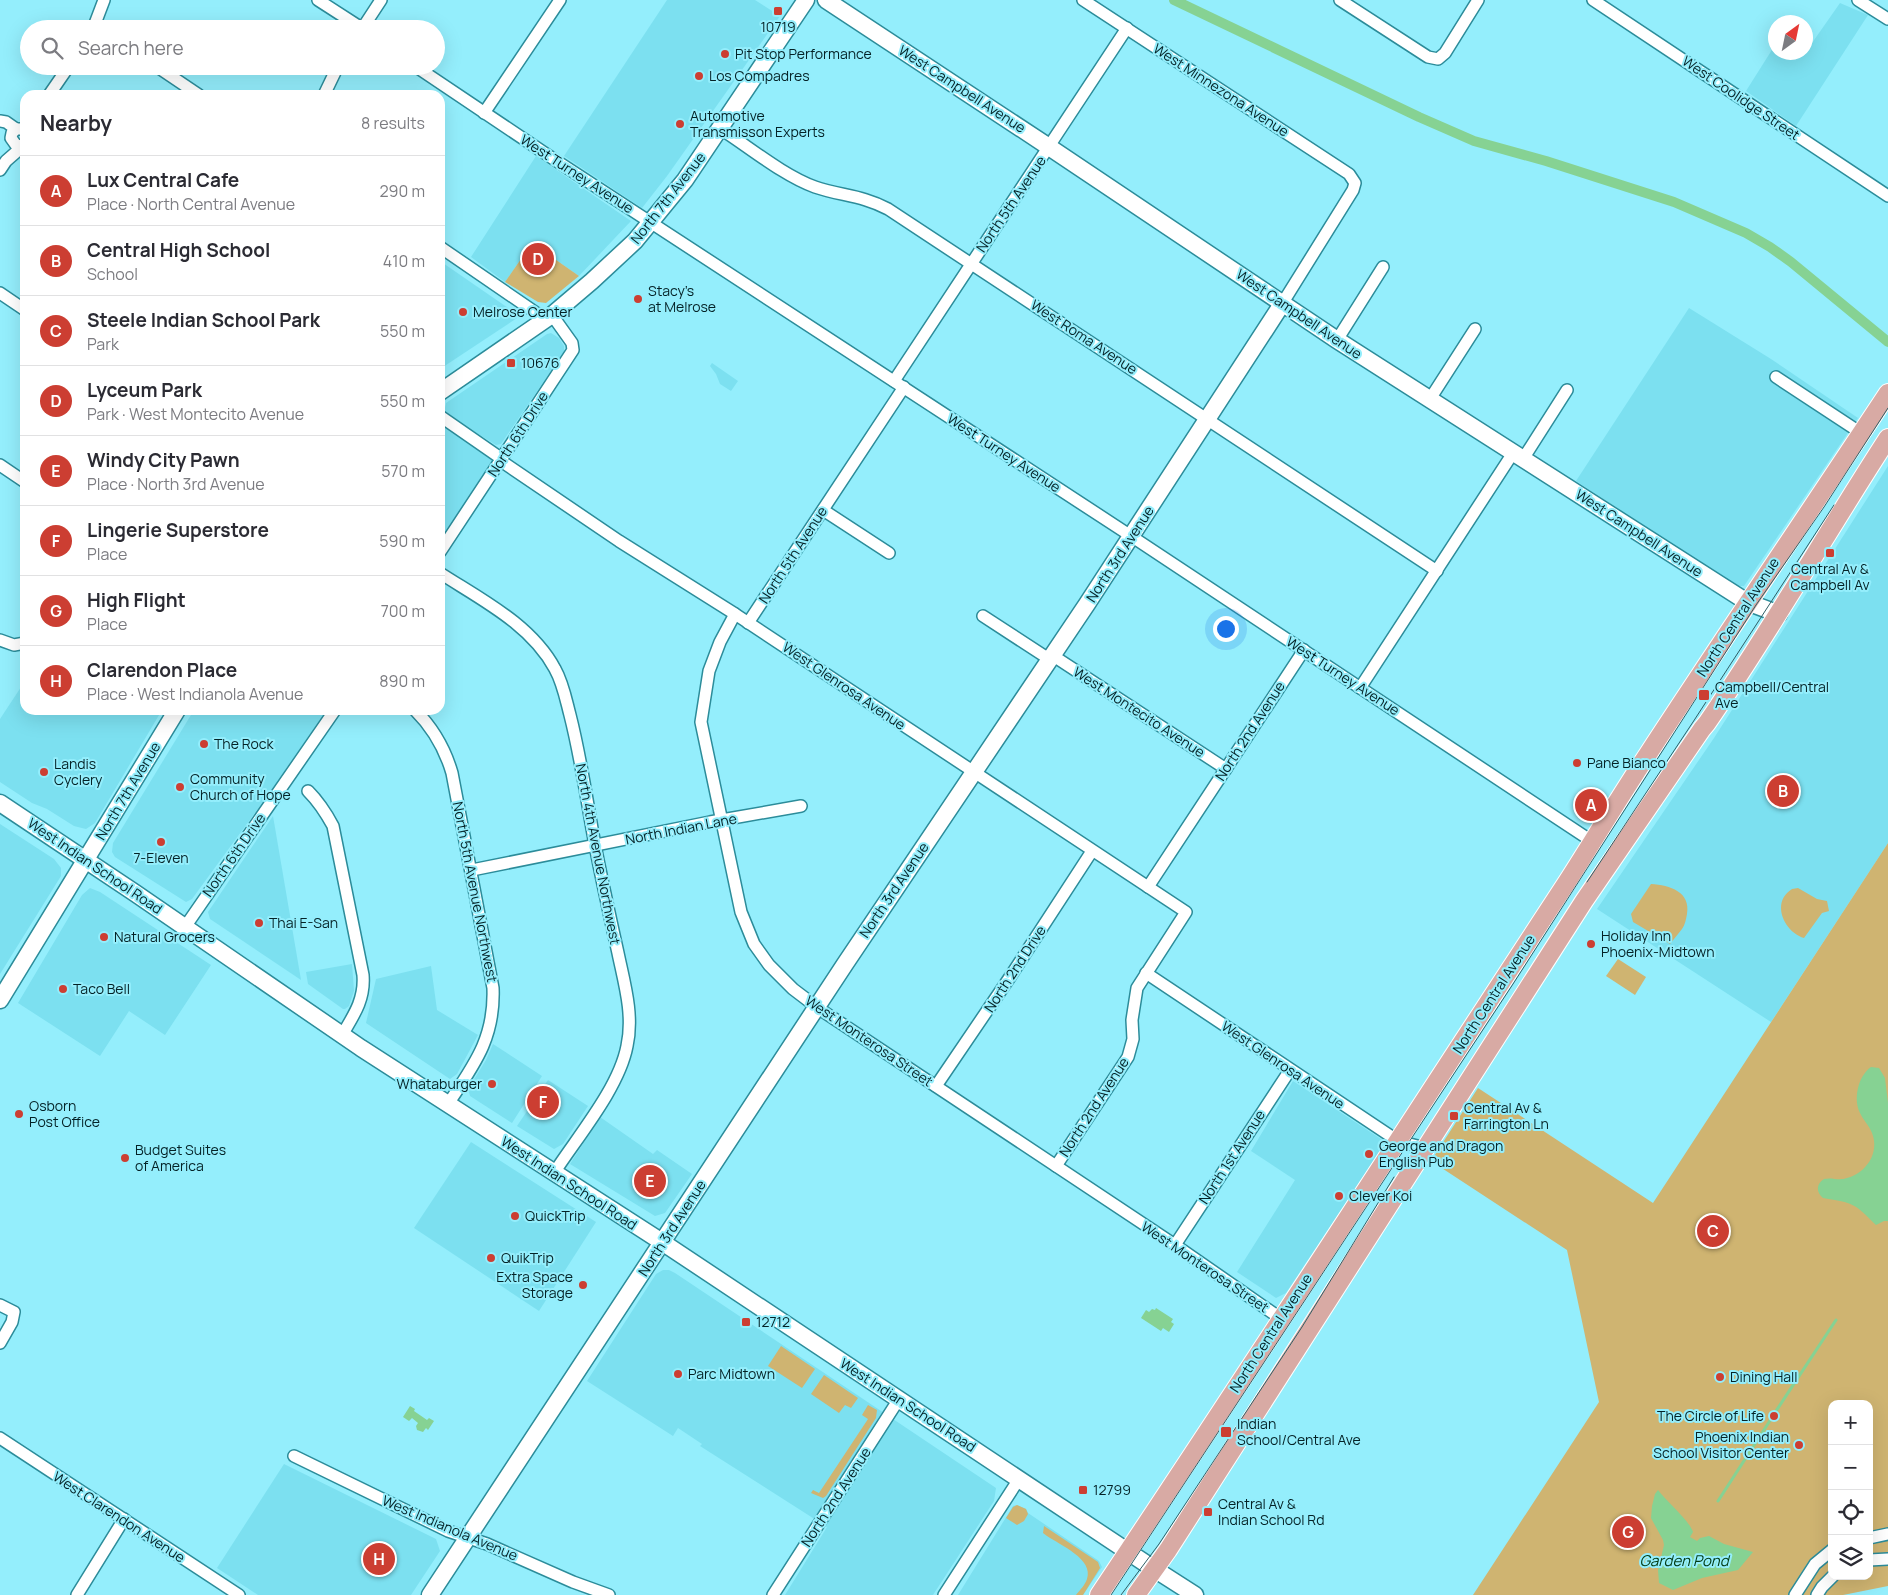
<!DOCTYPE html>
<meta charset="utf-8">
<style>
:root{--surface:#fff;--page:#f7f7f7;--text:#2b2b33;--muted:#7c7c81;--line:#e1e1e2;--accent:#cc3e32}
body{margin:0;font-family:Manrope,sans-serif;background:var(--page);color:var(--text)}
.controls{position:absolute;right:15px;bottom:15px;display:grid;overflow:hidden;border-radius:10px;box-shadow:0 5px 20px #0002}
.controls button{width:45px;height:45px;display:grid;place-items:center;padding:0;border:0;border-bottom:1px solid var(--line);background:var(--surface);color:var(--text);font:25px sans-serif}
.compass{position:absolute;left:1768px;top:15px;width:45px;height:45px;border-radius:50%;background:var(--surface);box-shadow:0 5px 20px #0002;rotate:33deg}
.you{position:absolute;left:1225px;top:628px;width:18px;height:18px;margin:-12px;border:4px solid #fff;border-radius:50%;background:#1a73e8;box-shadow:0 0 0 8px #1a73e833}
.badge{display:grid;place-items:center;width:32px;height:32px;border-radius:50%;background:var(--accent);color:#fff;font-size:16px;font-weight:700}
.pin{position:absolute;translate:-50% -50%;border:2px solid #fff;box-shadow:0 1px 5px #0006}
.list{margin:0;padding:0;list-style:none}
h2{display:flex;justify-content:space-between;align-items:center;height:65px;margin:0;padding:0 20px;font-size:21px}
h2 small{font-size:16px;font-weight:400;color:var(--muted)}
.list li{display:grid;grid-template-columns:32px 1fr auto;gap:15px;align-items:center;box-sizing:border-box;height:70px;padding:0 20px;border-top:1px solid var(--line)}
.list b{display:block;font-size:19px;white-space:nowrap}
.list p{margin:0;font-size:16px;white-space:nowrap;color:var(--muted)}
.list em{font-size:16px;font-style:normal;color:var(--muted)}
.icon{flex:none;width:28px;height:28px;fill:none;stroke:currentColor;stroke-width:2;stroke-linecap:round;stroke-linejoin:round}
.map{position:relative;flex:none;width:1888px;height:1595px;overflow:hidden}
.search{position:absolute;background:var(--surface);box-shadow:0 5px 20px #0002;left:20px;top:20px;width:425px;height:55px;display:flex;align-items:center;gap:12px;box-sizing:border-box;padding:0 18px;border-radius:28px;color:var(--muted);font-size:19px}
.panel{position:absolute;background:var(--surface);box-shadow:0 5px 20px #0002;left:20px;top:90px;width:425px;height:625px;border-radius:15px}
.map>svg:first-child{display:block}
</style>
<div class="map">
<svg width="1888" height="1595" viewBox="0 0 1888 1595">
<rect width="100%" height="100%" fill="#94eefc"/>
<g fill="#7ce0f0">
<polygon points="667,0 755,0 780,16 667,176 642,208 564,156"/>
<polygon points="1840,3 1868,15 1796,126 1746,91 1775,45 1776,52 1805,53"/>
<polygon points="536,156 631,221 579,276 532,243 505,282 471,257"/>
<polygon points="440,261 520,316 440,369"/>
<polygon points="1689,308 1771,359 1858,418 1744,586 1736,586 1576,481"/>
<polygon points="551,333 559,338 564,346 564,352 501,444 496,445 464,425 456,422 444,413 446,403 547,334"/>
<polygon points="712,363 738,381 731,391 720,384 716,374 710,366"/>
<polygon points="440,422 493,458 493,462 440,542"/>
<polygon points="1888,466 1888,843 1771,1022 1597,909 1714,738"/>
<polygon points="25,681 25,710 162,710 95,823 86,829 74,826 47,809 32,803 0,782 0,719"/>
<polygon points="194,710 327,710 260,806 192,899 186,902 115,857 112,852 113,843"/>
<polygon points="273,816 301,980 210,919 208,912"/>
<polygon points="0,824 54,859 61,868 61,876 0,974"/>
<polygon points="90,888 100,892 211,965 165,1035 129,1011 100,1056 18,1003 82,895"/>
<polygon points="352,964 354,991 349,1006 345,1009 343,1009 308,984 306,972"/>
<polygon points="431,966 437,1010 478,1035 457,1074 450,1079 366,1023 376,979"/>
<polygon points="493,1044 542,1076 512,1123 470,1096 468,1089 486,1060"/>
<polygon points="548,1080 588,1106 563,1144 554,1149 517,1126"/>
<polygon points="1293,1081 1384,1141 1384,1145 1286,1293 1276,1298 1237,1272 1295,1180 1251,1151"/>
<polygon points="600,1117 653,1154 657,1150 692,1174 665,1213 655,1216 570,1164"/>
<polygon points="471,1142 596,1222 539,1311 414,1228"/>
<polygon points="663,1270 669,1270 675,1273 996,1488 994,1501 933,1595 785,1595 827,1527 700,1446 702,1444 678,1428 673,1436 587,1381 656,1274"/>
<polygon points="284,1464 436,1539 440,1551 411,1595 258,1595 217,1568"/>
<polygon points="1017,1505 1026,1509 1028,1513 1099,1561 1102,1567 1083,1595 958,1595 1013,1506"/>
</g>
<g fill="#cfb471" fill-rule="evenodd">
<polygon points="532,243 579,276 546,303 538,302 505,282"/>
<path d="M1888,843V1586L1843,1595H1473L1599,1402L1567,1250L1431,1161L1478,1088L1653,1203ZM1832,1404H1869V1576H1832Z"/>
<path d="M1651,884C1670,885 1691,892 1687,914C1686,919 1685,925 1682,929C1678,934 1674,939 1670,944L1633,922L1631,914Z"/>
<path d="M1798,888L1817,899L1827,901L1829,911L1822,913L1804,938C1783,931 1771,902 1792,889Z"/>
<polygon points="1618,959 1646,977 1635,995 1606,976"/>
<polygon points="781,1346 815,1369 802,1388 768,1366"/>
<polygon points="824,1375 858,1398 851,1408 845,1405 839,1413 811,1394"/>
<polygon points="868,1405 877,1410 876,1418 826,1496 823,1498 811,1493 813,1490 819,1493 868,1419 862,1415"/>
<polygon points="1017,1505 1026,1509 1028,1514 1024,1521 1017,1525 1006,1518 1013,1507"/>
<path d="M1044,1526L1098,1562L1100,1568L1083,1595H1076C1080,1590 1085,1585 1087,1579C1094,1559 1060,1545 1047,1536L1043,1533Z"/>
</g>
<g fill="#86d293">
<path d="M1871,1067L1879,1068L1885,1078L1888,1103V1221H1884L1876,1225C1854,1203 1854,1203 1823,1198C1816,1192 1816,1184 1824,1179C1832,1177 1839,1181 1847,1178C1866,1173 1880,1153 1872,1133C1869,1125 1863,1120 1860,1113C1853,1099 1858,1076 1871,1067Z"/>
<polygon points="1156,1308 1173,1319 1171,1322 1174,1324 1169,1332 1163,1328 1161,1331 1141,1318 1146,1310 1149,1312 1152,1309 1155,1310"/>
<polygon points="410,1406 415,1409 414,1411 427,1420 429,1418 434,1421 428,1430 426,1428 423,1432 417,1430 416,1426 418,1423 412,1418 409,1421 403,1417"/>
<path d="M1658,1490C1667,1502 1689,1520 1693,1532L1690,1537L1697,1541L1700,1538L1709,1536L1724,1544L1753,1552L1738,1570L1702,1578L1673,1590L1659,1583L1658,1570L1664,1545L1663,1540L1651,1518L1652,1506L1655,1494Z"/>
</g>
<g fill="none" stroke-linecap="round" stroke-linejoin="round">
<g stroke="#86d293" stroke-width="3">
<polyline points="1776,1411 1836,1320"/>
<polyline points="1718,1501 1771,1419"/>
</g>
<polyline stroke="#86d293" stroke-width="10" points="1174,0 1419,117 1474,141 1546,161 1674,202 1746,233 1770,247 1791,262 1888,342"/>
<defs>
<g id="street">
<polyline points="318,0 363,29"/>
<polyline points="1083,0 1349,174 1355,183 1353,190 1282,304"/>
<polyline points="1340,0 1428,57 1438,59 1445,53 1478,0"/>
<polyline points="1593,0 1888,196"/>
<polyline points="1858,0 1888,19"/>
<polyline points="93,29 104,0"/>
<polyline points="362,29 381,0"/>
<polyline points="156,66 199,95"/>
<polyline points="415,66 552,158 1131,536 1593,842"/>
<polyline points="49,95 69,66"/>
<polyline points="324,95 338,66"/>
<polyline points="484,113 560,0"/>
<polyline points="0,121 6,122 16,129"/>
<polyline points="25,129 16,129 12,133 11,138 16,145 25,146"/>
<path d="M721,129C749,147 784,176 815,187C841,196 862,195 888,209L1437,571"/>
<polyline points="0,170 6,161 22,147"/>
<polyline points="440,247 545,319"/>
<polyline points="0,293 25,310"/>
<polyline points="1337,340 1383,267"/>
<polyline points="1776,377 1861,433"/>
<polyline points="894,381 1127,28"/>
<polyline points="1430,399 1475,329"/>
<polyline points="440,416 502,459"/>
<polyline points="1523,459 1567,390"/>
<polyline points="501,461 619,541 735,614 1186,912 1137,988 1132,1020 1133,1039 1128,1057 1056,1166"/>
<polyline points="0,465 25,482"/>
<polyline points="823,510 889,553"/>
<polyline points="440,552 573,350 572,343 552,315"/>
<path d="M440,573C480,599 531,624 555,669C563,683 566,700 570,715C581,758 587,802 595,845C602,881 610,917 618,953C624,982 634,1015 627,1046C619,1088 578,1136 554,1173"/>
<polyline points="735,614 720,642 709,671 701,722 741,912 754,944 769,965 793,989 818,1008 1175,1245 1280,1318"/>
<polyline points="983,616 1049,659"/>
<polyline points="748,623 904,387"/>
<polyline points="0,640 14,645 25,643"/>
<polyline points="1052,655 1226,769"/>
<polyline points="1360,688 1513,453"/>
<path d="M415,710C433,728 445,749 452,773L493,988C495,1038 474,1065 448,1104"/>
<path d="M308,791C319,802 326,813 333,826L363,975C365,999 354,1015 342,1035"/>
<polyline points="472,870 710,822 801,806"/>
<polyline points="1148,887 1304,650"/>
<polyline points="185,927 335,710"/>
<polyline points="1146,973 1398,1141 1425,1148"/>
<polyline points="936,1086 1010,977 1092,851"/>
<polyline points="1175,1245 1290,1070"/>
<polyline points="0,1305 14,1312 12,1322 0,1343"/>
<polyline points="0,1438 239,1595"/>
<polyline points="294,1456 448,1531 487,1544 573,1582 609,1595"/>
<polyline points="1869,1538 1888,1534"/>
<polyline points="1869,1560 1888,1559"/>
<polyline points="77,1595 124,1519"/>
<polyline points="773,1595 899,1399"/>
<polyline points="944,1595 1019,1479"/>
<polyline points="1795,1595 1815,1564 1832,1550"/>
<polyline points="1817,1595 1822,1587 1833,1576"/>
</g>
<g id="secondary">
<polyline points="826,0 1049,147 1337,340 1747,602 1779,614"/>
<polyline points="440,392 552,315 592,281 635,241 685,180 806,0"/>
<polyline points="0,803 135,893 361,1048 662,1242 1145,1563 1195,1595"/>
<polyline points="0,1000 177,710"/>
<polyline points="430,1595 845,964 1087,604 1282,304"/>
</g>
<g id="primary">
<path d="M1099,1595C1257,1359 1411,1120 1567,882C1594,840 1620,796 1648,754C1727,633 1808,514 1888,393"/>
<path d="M1136,1595L1168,1550L1584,901L1702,729L1707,723C1771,630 1827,532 1888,438"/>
</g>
</defs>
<use href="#street" stroke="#2c8c9a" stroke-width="14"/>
<use href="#secondary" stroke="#2c8c9a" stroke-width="19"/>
<use href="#primary" stroke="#fff" stroke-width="20"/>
<use href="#street" stroke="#fff" stroke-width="11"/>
<use href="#secondary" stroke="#fff" stroke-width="16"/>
<use href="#primary" stroke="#d8aaa4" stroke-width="18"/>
<g stroke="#2f5f66" stroke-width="1">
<polyline points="1587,882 1693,722 1834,505"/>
<polyline points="1111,1595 1513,984 1756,605 1824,507 1888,408"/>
<polyline points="1121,1595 1159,1544 1302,1327 1394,1177"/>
</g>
</g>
<g fill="#cc3e32" stroke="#94eefc" stroke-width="2">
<rect x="773" y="6" width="10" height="10" rx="2.5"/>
<circle cx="725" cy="54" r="5"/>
<circle cx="699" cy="76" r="5"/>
<circle cx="680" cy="124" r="5"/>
<circle cx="638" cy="299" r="5"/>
<circle cx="463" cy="312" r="5"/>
<rect x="506" y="358" width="10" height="10" rx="2.5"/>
<rect x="1825" y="548" width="10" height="10" rx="2.5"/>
<rect x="1698" y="689" width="12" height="12" rx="2.5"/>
<circle cx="204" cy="744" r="5"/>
<circle cx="1577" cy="763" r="5"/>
<circle cx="44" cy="772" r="5"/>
<circle cx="180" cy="787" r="5"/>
<circle cx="161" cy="842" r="5"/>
<circle cx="259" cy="923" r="5"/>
<circle cx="104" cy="937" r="5"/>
<circle cx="1591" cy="944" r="5"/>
<circle cx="63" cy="989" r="5"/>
<circle cx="492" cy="1084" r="5"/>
<circle cx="19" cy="1114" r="5"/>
<rect x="1449" y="1111" width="10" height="10" rx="2.5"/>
<circle cx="1369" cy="1154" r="5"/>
<circle cx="125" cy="1158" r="5"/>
<circle cx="1339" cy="1196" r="5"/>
<circle cx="515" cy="1216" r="5"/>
<circle cx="491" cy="1258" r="5"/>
<circle cx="583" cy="1285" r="5"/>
<rect x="741" y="1317" width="10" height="10" rx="2.5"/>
<circle cx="678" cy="1374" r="5"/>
<circle cx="1720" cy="1377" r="5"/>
<circle cx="1774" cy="1416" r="5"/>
<rect x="1220" y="1426" width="12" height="12" rx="2.5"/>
<circle cx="1799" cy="1445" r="5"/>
<rect x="1078" y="1485" width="10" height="10" rx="2.5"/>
<rect x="1203" y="1507" width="10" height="10" rx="2.5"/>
</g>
<g text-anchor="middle" stroke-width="4" stroke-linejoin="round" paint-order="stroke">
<g font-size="14" fill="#042226" stroke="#94eefc" text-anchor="start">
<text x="778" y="32" text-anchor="middle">10719</text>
<text x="735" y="59">Pit Stop Performance</text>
<text x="709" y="81">Los Compadres</text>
<text x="690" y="121">Automotive<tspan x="690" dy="16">Transmisson Experts</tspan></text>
<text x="648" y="296">Stacy’s<tspan x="648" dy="16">at Melrose</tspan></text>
<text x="473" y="317">Melrose Center</text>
<text x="521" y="368">10676</text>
<text x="1830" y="574" text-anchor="middle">Central Av &amp;<tspan x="1830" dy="16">Campbell Av</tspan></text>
<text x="1715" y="692">Campbell/Central<tspan x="1715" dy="16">Ave</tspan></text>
<text x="214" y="749">The Rock</text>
<text x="1587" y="768">Pane Bianco</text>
<text x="54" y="769">Landis<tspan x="54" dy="16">Cyclery</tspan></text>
<text x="190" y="784">Community<tspan x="190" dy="16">Church of Hope</tspan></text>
<text x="161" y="863" text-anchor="middle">7-Eleven</text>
<text x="269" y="928">Thai E-San</text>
<text x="1601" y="941">Holiday Inn<tspan x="1601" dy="16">Phoenix-Midtown</tspan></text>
<text x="114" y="942">Natural Grocers</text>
<text x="73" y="994">Taco Bell</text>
<text x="482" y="1089" text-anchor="end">Whataburger</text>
<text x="29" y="1111">Osborn<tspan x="29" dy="16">Post Office</tspan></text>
<text x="1464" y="1113">Central Av &amp;<tspan x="1464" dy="16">Farrington Ln</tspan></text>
<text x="1379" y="1151">George and Dragon<tspan x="1379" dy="16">English Pub</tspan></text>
<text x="135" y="1155">Budget Suites<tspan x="135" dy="16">of America</tspan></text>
<text x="1349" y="1201">Clever Koi</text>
<text x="525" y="1221">QuickTrip</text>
<text x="501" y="1263">QuikTrip</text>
<text x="573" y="1282" text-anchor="end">Extra Space<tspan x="573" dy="16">Storage</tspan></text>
<text x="756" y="1327">12712</text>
<text x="688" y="1379">Parc Midtown</text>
<text x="1730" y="1382">Dining Hall</text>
<text x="1764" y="1421" text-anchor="end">The Circle of Life</text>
<text x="1237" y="1429">Indian<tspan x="1237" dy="16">School/Central Ave</tspan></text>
<text x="1789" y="1442" text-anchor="end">Phoenix Indian<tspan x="1789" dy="16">School Visitor Center</tspan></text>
<text x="1093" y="1495">12799</text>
<text x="1218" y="1509">Central Av &amp;<tspan x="1218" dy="16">Indian School Rd</tspan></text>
</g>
<g font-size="14" fill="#042226" stroke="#94eefc">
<text transform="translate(962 89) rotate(33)" y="5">West Campbell Avenue</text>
<text transform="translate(1221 90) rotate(33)" y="5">West Minnezona Avenue</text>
<text transform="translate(1741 98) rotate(34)" y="5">West Coolidge Street</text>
<text transform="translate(577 174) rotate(33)" y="5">West Turney Avenue</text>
<text transform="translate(668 198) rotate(-52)" y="5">North 7th Avenue</text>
<text transform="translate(1011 204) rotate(-56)" y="5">North 5th Avenue</text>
<text transform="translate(1299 314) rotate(34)" y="5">West Campbell Avenue</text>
<text transform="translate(1084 337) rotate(33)" y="5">West Roma Avenue</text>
<text transform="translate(518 434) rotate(-57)" y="5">North 6th Drive</text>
<text transform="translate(1004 453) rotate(33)" y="5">West Turney Avenue</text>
<text transform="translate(1639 533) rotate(33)" y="5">West Campbell Avenue</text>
<text transform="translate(1120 554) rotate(-57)" y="5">North 3rd Avenue</text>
<text transform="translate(793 555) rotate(-57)" y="5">North 5th Avenue</text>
<text transform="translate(1738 617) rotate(-57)" y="5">North Central Avenue</text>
<text transform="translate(1343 676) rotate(33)" y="5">West Turney Avenue</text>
<text transform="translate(844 686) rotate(34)" y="5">West Glenrosa Avenue</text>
<text transform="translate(1139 712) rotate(33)" y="5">West Montecito Avenue</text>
<text transform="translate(1250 731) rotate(-57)" y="5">North 2nd Avenue</text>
<text transform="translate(128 791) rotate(-59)" y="5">North 7th Avenue</text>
<text transform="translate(681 829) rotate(-11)" y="5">North Indian Lane</text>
<text transform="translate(598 854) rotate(79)" y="5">North 4th Avenue Northwest</text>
<text transform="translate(234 855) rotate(-55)" y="5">North 6th Drive</text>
<text transform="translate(95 866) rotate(34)" y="5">West Indian School Road</text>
<text transform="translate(894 890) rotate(-56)" y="5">North 3rd Avenue</text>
<text transform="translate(475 892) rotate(79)" y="5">North 5th Avenue Northwest</text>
<text transform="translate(1015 969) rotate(-57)" y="5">North 2nd Drive</text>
<text transform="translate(1494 994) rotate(-57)" y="5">North Central Avenue</text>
<text transform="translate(869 1041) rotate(34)" y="5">West Monterosa Street</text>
<text transform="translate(1283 1065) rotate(34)" y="5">West Glenrosa Avenue</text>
<text transform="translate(1094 1107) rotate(-57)" y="5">North 2nd Avenue</text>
<text transform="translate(1232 1157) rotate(-57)" y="5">North 1st Avenue</text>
<text transform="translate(569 1183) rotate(33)" y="5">West Indian School Road</text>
<text transform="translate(672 1228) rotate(-57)" y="5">North 3rd Avenue</text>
<text transform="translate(1205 1267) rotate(34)" y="5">West Monterosa Street</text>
<text transform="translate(1271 1333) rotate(-57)" y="5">North Central Avenue</text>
<text transform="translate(908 1405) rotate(33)" y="5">West Indian School Road</text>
<text transform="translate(836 1497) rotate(-57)" y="5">North 2nd Avenue</text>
<text transform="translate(119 1517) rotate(33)" y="5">West Clarendon Avenue</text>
<text transform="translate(450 1528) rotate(23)" y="5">West Indianola Avenue</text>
</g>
<g font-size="15" font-style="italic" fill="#003a13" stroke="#94eefc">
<text x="1684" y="1566">Garden Pond</text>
</g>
</g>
</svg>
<div class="controls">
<button>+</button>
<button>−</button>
<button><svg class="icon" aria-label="locate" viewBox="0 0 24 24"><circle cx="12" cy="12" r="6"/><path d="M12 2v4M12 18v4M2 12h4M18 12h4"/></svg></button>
<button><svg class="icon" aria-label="layers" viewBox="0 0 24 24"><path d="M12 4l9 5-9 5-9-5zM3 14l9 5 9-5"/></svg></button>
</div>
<svg class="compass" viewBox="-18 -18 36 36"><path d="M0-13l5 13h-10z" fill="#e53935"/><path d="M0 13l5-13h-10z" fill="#7c7c81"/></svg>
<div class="you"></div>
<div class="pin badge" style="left:1591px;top:805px">A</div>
<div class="pin badge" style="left:1783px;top:791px">B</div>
<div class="pin badge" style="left:1713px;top:1231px">C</div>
<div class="pin badge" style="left:538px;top:259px">D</div>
<div class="pin badge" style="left:650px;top:1181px">E</div>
<div class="pin badge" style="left:543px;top:1102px">F</div>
<div class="pin badge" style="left:1628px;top:1532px">G</div>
<div class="pin badge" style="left:379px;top:1559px">H</div>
<div class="search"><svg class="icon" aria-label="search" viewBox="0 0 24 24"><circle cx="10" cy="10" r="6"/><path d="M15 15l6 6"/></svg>Search here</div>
<section class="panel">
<h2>Nearby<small>8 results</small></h2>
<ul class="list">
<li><span class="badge">A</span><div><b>Lux Central Cafe</b><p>Place · North Central Avenue</p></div><em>290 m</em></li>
<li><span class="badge">B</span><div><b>Central High School</b><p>School</p></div><em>410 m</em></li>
<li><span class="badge">C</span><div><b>Steele Indian School Park</b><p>Park</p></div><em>550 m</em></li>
<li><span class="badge">D</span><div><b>Lyceum Park</b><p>Park · West Montecito Avenue</p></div><em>550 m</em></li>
<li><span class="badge">E</span><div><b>Windy City Pawn</b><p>Place · North 3rd Avenue</p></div><em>570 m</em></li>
<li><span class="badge">F</span><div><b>Lingerie Superstore</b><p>Place</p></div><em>590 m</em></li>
<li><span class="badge">G</span><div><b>High Flight</b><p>Place</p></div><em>700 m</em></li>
<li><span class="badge">H</span><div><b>Clarendon Place</b><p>Place · West Indianola Avenue</p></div><em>890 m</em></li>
</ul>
</section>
</div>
